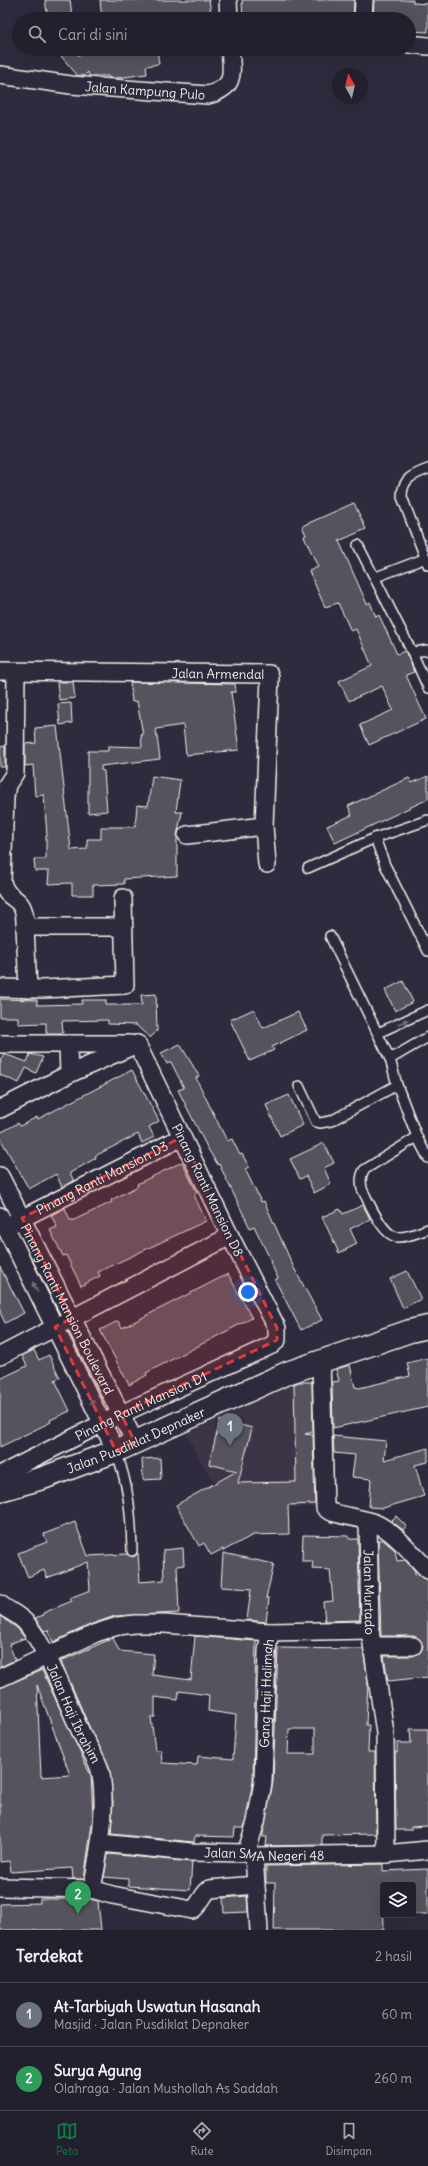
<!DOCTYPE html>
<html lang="id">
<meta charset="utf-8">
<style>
:root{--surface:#23202e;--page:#2b2836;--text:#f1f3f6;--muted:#a3a3aa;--line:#403e4a;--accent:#0b8043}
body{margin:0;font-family:Delius,sans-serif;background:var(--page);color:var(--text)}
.controls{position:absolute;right:12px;bottom:12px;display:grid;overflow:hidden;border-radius:4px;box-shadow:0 4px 16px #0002}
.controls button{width:36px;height:36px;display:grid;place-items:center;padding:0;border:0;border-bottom:1px solid var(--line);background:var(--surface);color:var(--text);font:20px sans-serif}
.compass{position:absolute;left:332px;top:68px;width:36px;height:36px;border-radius:50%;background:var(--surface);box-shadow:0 4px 16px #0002;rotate:352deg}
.you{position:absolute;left:248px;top:1292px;width:14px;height:14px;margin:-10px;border:3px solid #fff;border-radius:50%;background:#1a73e8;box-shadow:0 0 0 6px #1a73e833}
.badge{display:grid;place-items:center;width:26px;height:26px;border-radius:50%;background:var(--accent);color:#fff;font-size:13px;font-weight:700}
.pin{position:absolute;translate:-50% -33px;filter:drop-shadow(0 1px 2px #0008)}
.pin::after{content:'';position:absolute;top:21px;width:14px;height:12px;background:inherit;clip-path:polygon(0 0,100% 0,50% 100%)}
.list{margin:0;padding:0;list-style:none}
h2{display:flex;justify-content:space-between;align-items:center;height:52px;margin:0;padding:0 16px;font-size:17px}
h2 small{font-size:13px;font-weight:400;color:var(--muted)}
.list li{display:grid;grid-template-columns:26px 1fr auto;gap:12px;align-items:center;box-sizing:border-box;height:64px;padding:0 16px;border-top:1px solid var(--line)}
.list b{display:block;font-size:15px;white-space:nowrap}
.list p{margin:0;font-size:13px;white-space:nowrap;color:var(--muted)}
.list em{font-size:13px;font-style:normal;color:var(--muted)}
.icon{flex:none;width:22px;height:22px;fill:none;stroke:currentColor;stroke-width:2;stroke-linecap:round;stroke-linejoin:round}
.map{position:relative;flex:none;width:428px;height:1930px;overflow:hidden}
.search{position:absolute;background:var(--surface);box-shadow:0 4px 16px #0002;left:12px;right:12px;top:12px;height:44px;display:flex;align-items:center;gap:10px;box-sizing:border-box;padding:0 14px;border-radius:22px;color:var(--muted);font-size:15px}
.sheet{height:180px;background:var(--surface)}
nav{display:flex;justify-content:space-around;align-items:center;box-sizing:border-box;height:56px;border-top:1px solid var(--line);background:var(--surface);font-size:11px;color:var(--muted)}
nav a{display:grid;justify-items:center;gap:2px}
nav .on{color:var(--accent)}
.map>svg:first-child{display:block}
</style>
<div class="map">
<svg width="428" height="1930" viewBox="0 0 428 1930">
<rect width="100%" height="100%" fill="#2f2a3d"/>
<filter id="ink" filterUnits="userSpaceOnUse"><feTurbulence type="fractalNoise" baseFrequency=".025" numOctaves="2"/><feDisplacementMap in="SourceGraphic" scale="8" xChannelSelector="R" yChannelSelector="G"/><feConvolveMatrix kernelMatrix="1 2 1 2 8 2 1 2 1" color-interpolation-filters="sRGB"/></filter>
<g filter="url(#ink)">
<polygon fill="#3b3647" points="333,1367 333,1507 291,1508 291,1505 232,1506 202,1464 183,1426"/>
<g fill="#56525f" stroke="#f4f1e8" fill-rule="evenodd">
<polygon points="45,0 70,0 72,14 48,18"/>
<polygon points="100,0 209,0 212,19 102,19"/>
<polygon points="242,0 354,0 353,19 243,19"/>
<polygon points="374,0 413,0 413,3 428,4 428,32 409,31 409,19 373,19"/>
<polygon points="55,49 72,49 78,55 99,49 114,49 115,51 157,49 159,64 146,66 147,74 117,78 109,78 108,76 89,76 88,72 84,76 78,76"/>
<polygon points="354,503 366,529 339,541 367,604 370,602 376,617 379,615 397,654 405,651 407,655 414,672 406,675 426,719 369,745 360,725 393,710 382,686 349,701 339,681 372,666 356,629 351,631 338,603 325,607 309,571 318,567 304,536 306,535 302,526"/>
<polygon points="57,682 73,682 75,698 59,700"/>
<polygon points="130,682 235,684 236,692 231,692 239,750 186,755 183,725 156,729 160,759 101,766 101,770 104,771 107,811 88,813 88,751 108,751 108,746 142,747 141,735 143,735 137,701 132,702"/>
<polygon points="71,703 72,723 60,725 58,704"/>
<polygon points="57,726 71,850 87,849 87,839 101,839 101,827 135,827 137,805 148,806 152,776 180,780 176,812 182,812 177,836 177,876 124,879 124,884 93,885 93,895 72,895 72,883 48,884 49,871 35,871 34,859 46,859 46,836 47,836 44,795 35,796 33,765 25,766 25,744 36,743 35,728"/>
<polygon points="5,746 5,767 0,767 0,747"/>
<polygon points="428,776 428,799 335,843 327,826 352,815 348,806 409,778 412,783"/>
<polygon points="403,981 413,1002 395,1011 385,990"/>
<polygon points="156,994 157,1031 150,1038 136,1025 108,1024 108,1020 62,1021 63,1033 46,1033 46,1023 18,1024 18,1017 0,1017 0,999 37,1000 37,1005 82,1004 82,1000 106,1000 106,1005 142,1005 141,995"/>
<polygon points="254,1009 263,1028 298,1012 307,1030 272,1047 274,1050 250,1061 230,1020"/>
<polygon points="180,1044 199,1076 196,1078 227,1141 232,1139 240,1155 242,1154 249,1167 245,1169 261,1202 264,1201 294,1268 322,1320 301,1330 275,1280 278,1278 270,1262 271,1261 254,1226 250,1228 219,1164 218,1165 208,1149 178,1090 184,1088 171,1062 167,1064 161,1053"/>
<polygon points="4,1054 27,1062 30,1054 43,1057 36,1073 26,1068 19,1083 0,1075 0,1064"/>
<polygon points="132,1070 159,1121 149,1127 154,1137 142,1143 138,1134 95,1156 96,1158 70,1173 74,1181 62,1187 56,1174 29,1189 0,1138 0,1133 18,1123 20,1126 37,1117 38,1119"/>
<polygon points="289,1095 303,1125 280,1136 266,1105"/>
<polygon points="324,1143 334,1163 324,1168 331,1184 314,1193 306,1176 300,1179 290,1159"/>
<polygon points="182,1162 197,1193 194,1195 206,1221 98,1272 100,1276 81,1286 66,1255 63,1256 50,1230 57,1227 51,1215 65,1208 70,1220 74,1220 112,1202 111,1200 138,1186 137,1184"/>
<polygon points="363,1205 370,1219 350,1229 357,1244 339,1253 322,1217 340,1209 343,1214"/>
<polygon points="0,1267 24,1313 5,1323 0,1312"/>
<polygon points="407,1271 421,1299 403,1308 390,1279"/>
<polygon points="228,1274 252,1318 146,1373 147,1375 129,1385 100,1330 118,1321 122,1328"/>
<polygon points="34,1350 39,1360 49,1355 60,1378 55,1380 70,1411 50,1420 51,1422 0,1447 0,1379 27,1366 22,1356"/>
<polygon points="428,1358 428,1407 333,1428 332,1382 339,1381 336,1369 350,1365 355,1387 359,1388 410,1376 407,1363"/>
<polygon points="299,1382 312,1382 313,1432 305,1434 313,1435 315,1504 288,1505 289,1534 253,1535 223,1551 223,1549 211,1555 204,1543 199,1546 176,1505 237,1471 209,1464 220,1420 252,1428 238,1483 296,1482 294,1384"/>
<polygon points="333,1436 386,1441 384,1460 428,1448 428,1462 415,1465 424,1496 383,1508 369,1507 371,1479 352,1477 355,1455 334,1453"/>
<polygon points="160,1458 161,1479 143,1480 142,1459"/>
<polygon points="396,1516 406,1526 403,1530 391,1521"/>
<polygon points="75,1522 88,1556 127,1554 133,1557 138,1553 140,1582 164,1580 163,1550 183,1548 184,1565 177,1566 179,1613 115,1616 92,1624 53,1642 48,1630 44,1631 35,1618 44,1615 43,1613 72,1601 70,1598 90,1590 88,1562 47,1578 44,1570 28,1577 18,1553 47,1542 44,1534"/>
<polygon points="303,1535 349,1536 349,1539 358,1539 360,1620 325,1621 323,1602 333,1601 330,1570 312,1569 313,1561 302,1561"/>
<polygon points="378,1540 383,1540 395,1550 397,1561 405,1560 415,1571 415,1575 418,1574 428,1580 428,1677 388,1681 384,1656 413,1656 421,1651 423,1646 418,1638 413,1636 381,1636"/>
<polygon points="223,1553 274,1564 266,1598 269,1598 266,1622 247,1620 251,1589 221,1587"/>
<polygon points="0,1616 17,1628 25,1638 9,1644 15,1660 0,1667"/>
<path d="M195,1636L256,1641L253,1781L244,1828H235L234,1837L195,1836L194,1842L111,1834L113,1802L109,1766L91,1731L61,1661L113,1638L119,1651L154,1654L152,1675L191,1680ZM179,1691L209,1695L208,1711L236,1715L233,1759L198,1756L197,1765L162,1763L161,1750H155L151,1717H155V1697L178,1700Z"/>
<path d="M278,1648L363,1649L368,1682L366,1725H369L368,1752H375L376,1834L322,1835V1845L266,1846L267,1837H263V1833L273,1782ZM289,1729H315V1754H288Z"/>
<path d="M42,1670L91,1776L93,1817L84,1879H73L72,1868L11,1872L10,1861L0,1862V1688ZM37,1685L70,1775L41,1777Z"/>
<polygon points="410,1729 428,1729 428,1826 411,1827 411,1830 396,1830 395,1752 397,1753 397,1743 411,1743"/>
<polygon points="108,1854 192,1862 190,1890 128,1886 128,1879 104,1877"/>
<polygon points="383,1864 383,1871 428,1869 428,1914 413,1914 413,1885 383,1885 384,1930 274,1930 275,1883 266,1883 266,1866"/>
<polygon points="247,1896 248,1912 224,1913 223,1898"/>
<polygon points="40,1899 90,1899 98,1901 101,1930 0,1930 0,1904 40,1903"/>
</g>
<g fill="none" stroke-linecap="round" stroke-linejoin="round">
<defs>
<g id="lane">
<path d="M428,469C412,475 402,479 402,497L428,565"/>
<polyline points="358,545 412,652 428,650"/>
<polyline points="376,577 426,558"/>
<polyline points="412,652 428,688"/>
<polyline points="375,838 385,865 428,951"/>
<polyline points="308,868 375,838 428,820"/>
<polyline points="330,936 390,1059 397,1085 417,1137 428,1158"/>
<polyline points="378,1033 428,1010"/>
<polyline points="390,1059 428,1037"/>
<polyline points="299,1086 316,1122 320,1123 331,1121 397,1085"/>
<path d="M417,1137L364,1170C360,1177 361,1182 362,1189C369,1202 382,1235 397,1237C407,1238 419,1232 428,1229"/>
<path d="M116,1451C129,1487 131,1513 132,1551"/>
</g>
<g id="street">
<polyline points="228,0 229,19"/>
<polyline points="363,19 364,0"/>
<polyline points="409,44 428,46"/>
<path id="s1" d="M0,75L71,85L208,95C236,87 232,74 230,49"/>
<path id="s2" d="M0,671L269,674L270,677L264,826L267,864"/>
<path d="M16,672L15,773L7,785L5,797L2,882C8,905 26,892 25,927"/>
<polyline points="187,835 264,826"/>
<polyline points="0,988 42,989 125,985 123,898"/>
<polyline points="28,989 25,927 123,927"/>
<polyline points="0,1044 130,1044"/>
<polyline points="68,1044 69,1074"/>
<polyline points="0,1109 69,1074 137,1044"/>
<path id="s3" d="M0,1176L135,1442"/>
<polyline points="0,1216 116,1451"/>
<path id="s4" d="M13,1223L182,1137"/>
<polyline points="0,1356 230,1236"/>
<path d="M321,1362L325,1508C330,1515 366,1518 377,1524C397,1534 413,1555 428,1570"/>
<path id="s5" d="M0,1475L121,1414L272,1345L277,1340V1328L230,1236L137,1044"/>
<path id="s6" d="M368,1521L370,1630L385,1733L386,1854"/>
<path id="s7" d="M0,1604C8,1611 20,1615 27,1624C51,1655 63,1695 80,1730C86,1745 98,1758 101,1774C107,1812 99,1852 92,1889L0,1887"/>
<polyline points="373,1646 413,1646"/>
<polyline points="0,1678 96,1633 118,1626 135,1624 164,1624 270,1632 370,1630"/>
<path id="s8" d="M101,1843L190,1852L246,1853L254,1856L386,1854L428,1850"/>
<path id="s9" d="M246,1853L256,1822L263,1782L267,1651L270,1632"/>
<polyline points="254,1856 259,1930"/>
<path d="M92,1889L112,1895L192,1910C200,1906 202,1894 210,1889L255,1885"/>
</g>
<g id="secondary">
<path id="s10" d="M0,1490L43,1478L116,1451L287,1373L410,1331L428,1327"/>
</g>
</defs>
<use href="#lane" stroke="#f4f1e8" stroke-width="12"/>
<use href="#street" stroke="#f4f1e8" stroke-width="20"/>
<use href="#secondary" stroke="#f4f1e8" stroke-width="25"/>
<use href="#lane" stroke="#2f2a3d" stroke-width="9"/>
<use href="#street" stroke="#2f2a3d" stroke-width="17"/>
<use href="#secondary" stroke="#2f2a3d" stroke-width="22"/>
</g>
<defs><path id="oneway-solid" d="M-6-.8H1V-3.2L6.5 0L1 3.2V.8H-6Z"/></defs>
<g fill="#747079">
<use href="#oneway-solid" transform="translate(403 1022) rotate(-24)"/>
<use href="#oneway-solid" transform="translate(35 1287) rotate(-116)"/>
<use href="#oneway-solid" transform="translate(93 1404) rotate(-116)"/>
</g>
</g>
<path fill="#d93c3b" fill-opacity="0.2" stroke="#d93c3b" stroke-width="3" stroke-dasharray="8 5" stroke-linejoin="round" d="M182,1137L277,1328V1340L121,1414L135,1442L116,1451L55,1327L72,1318L22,1218Z"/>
<g text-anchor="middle" stroke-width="3.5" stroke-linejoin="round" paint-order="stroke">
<g font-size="13" fill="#f4f1e8" stroke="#2f2a3d">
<text dy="5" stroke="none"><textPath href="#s1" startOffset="146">Jalan Kampung Pulo</textPath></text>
<text dy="5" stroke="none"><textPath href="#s2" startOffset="218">Jalan Armendal</textPath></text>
<text dy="5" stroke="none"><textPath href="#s4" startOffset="100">Pinang Ranti Mansion D3</textPath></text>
<text transform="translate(208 1190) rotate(64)" y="5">Pinang Ranti Mansion D8</text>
<text dy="5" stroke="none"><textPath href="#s3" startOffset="149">Pinang Ranti Mansion Boulevard</textPath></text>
<text dy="5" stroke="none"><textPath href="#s5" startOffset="157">Pinang Ranti Mansion D1</textPath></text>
<text dy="5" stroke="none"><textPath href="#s10" startOffset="145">Jalan Pusdiklat Depnaker</textPath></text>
<text dy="5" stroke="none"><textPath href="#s6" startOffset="71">Jalan Murtado</textPath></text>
<text dy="5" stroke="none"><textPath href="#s9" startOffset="162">Gang Haji Halimah</textPath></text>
<text dy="5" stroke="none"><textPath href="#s7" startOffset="135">Jalan Haji Ibrahim</textPath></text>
<text dy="5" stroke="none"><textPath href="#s8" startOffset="164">Jalan SMA Negeri 48</textPath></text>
</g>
</g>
</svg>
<div class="controls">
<button><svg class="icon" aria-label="layers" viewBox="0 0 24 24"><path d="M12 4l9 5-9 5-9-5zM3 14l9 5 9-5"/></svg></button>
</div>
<svg class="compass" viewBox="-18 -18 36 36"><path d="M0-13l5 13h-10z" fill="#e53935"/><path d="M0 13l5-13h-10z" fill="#a3a3aa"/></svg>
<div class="you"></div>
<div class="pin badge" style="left:230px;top:1446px;background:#6b7280">1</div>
<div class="pin badge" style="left:78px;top:1914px;background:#2e9e5b">2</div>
<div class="search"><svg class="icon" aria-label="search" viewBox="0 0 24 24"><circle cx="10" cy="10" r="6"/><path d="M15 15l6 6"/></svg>Cari di sini</div>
</div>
<section class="sheet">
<h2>Terdekat<small>2 hasil</small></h2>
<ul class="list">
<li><span class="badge" style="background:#6b7280">1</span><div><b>At-Tarbiyah Uswatun Hasanah</b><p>Masjid · Jalan Pusdiklat Depnaker</p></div><em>60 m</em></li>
<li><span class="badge" style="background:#2e9e5b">2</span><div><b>Surya Agung</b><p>Olahraga · Jalan Mushollah As Saddah</p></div><em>260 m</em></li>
</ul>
</section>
<nav>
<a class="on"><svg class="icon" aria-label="map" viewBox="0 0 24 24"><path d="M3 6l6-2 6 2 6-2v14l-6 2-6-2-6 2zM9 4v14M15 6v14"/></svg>Peta</a>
<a><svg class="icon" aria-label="directions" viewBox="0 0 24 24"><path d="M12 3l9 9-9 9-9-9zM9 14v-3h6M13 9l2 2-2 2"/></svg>Rute</a>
<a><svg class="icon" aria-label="saved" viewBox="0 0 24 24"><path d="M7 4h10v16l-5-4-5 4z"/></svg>Disimpan</a>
</nav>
